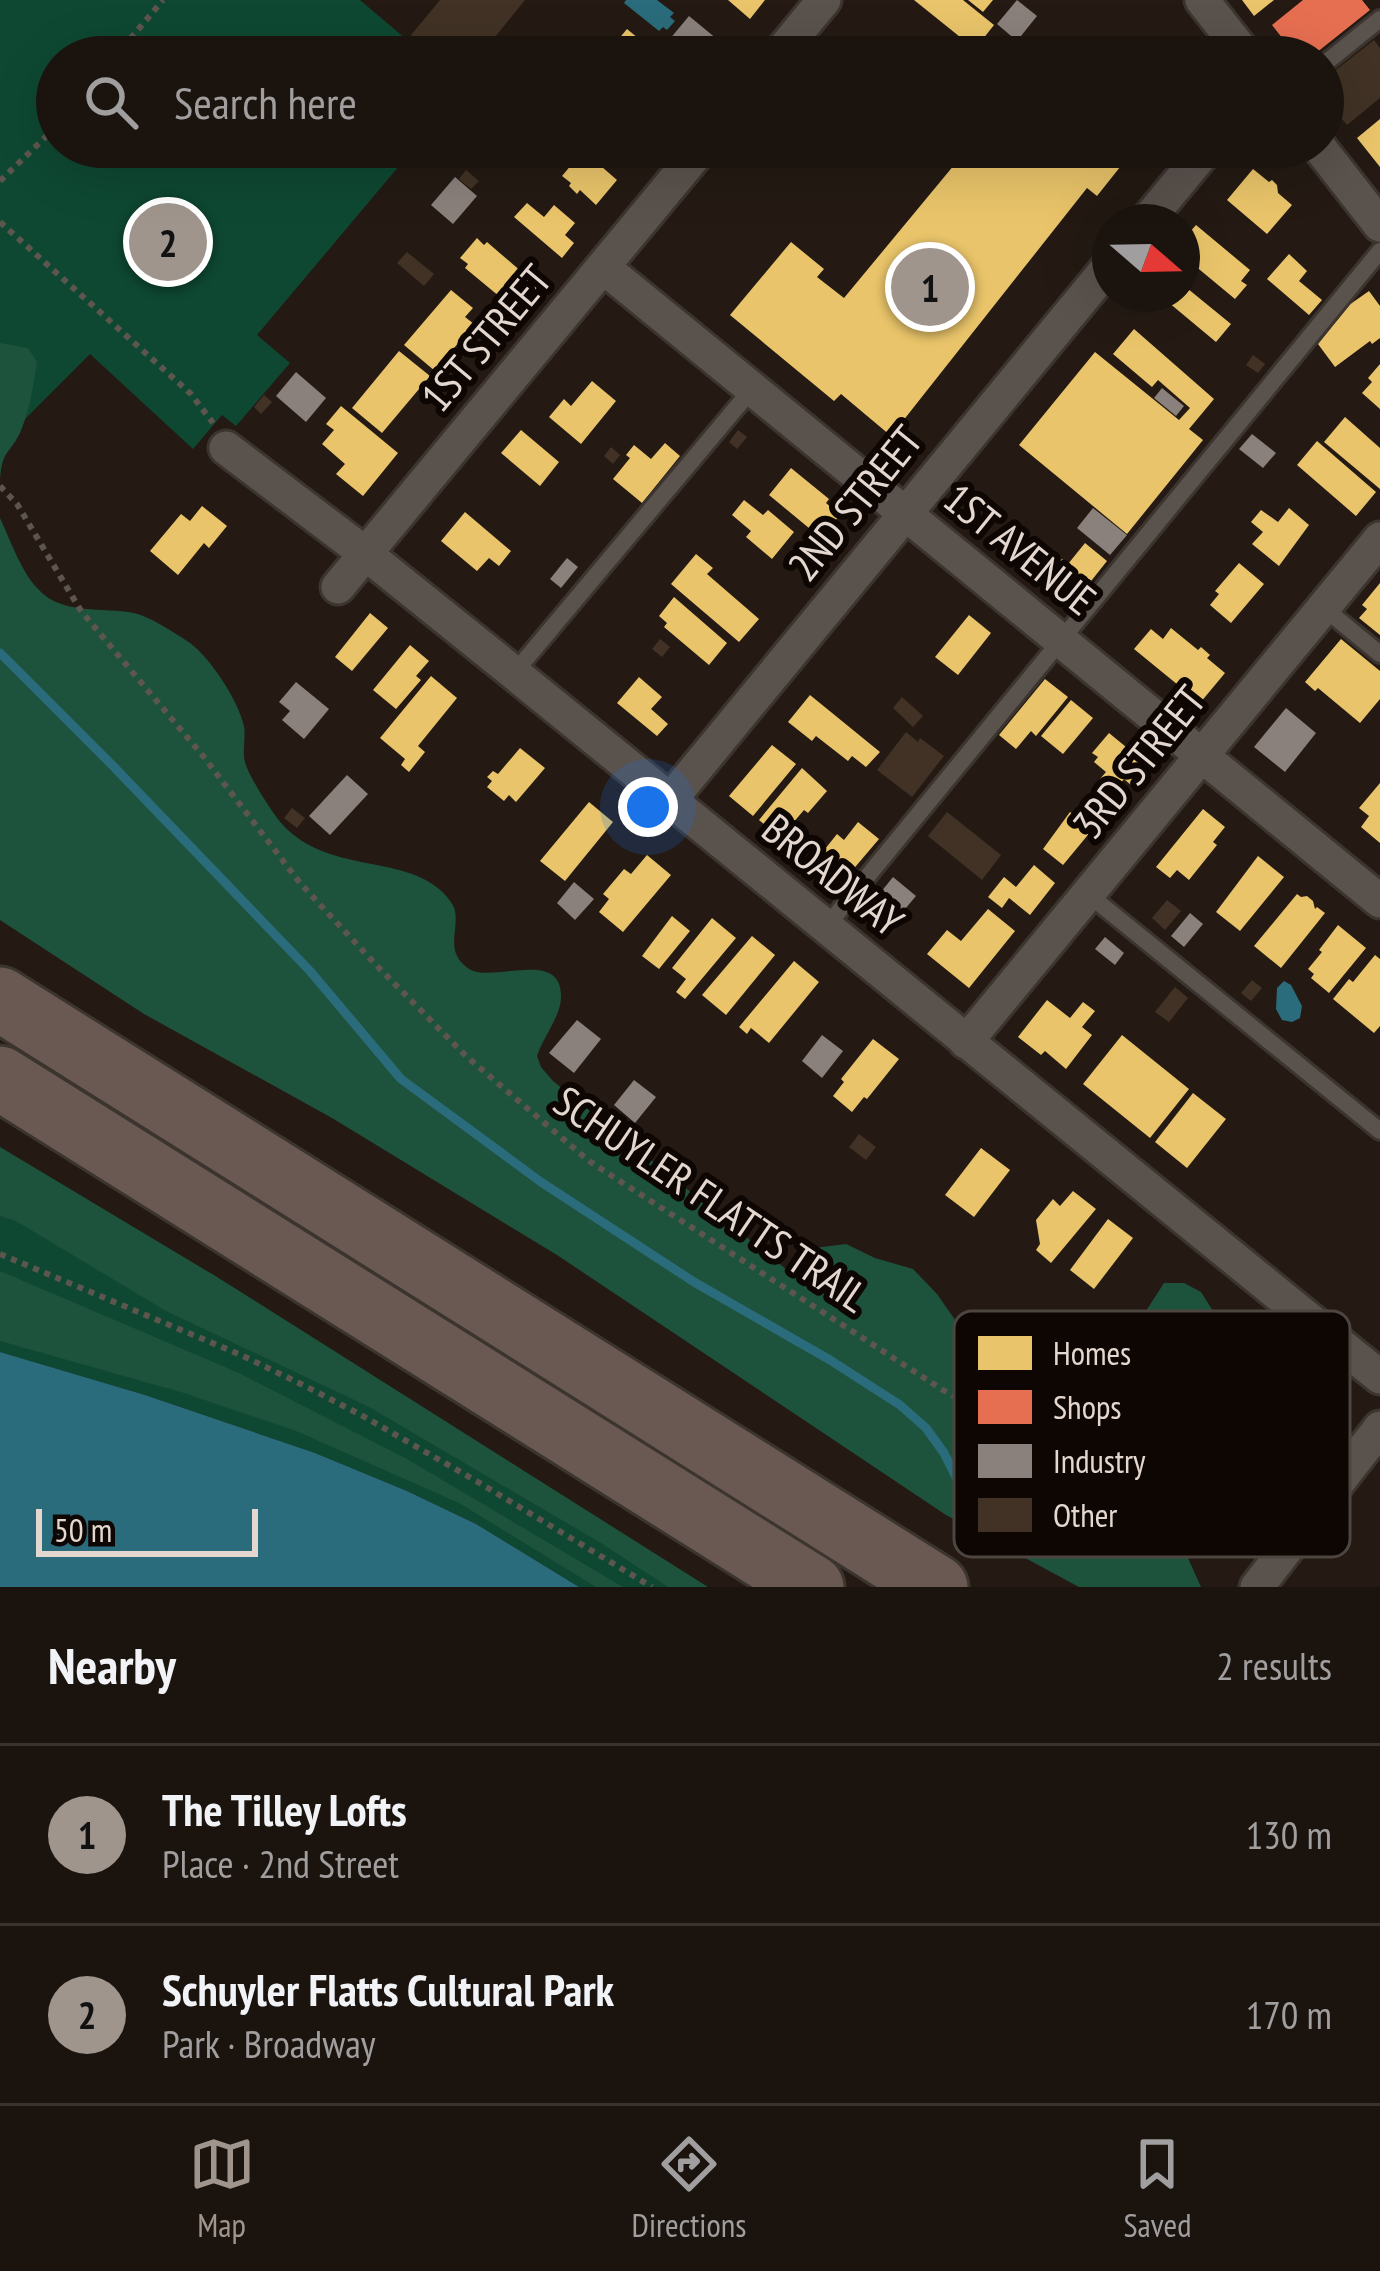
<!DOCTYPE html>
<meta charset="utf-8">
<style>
:root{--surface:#1b140e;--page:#241d17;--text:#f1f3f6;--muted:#a09e9e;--line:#39332e;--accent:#a0958d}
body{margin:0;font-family:"PT Sans Narrow",sans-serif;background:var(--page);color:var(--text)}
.compass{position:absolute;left:1092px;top:204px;width:108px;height:108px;border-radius:50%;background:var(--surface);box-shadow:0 12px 48px #0002;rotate:110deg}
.scale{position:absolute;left:36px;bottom:30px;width:222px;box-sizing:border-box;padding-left:12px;border:6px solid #e3d7cf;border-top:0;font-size:33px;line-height:42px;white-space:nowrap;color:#e3d7cf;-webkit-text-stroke:9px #0d0603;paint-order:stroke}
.you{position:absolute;left:648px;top:807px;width:42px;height:42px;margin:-30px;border:9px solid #fff;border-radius:50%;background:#1a73e8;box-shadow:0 0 0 18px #1a73e833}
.badge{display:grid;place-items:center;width:78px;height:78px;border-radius:50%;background:var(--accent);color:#111;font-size:39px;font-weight:700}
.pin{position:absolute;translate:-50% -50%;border:6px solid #fff;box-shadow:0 3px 12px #0006}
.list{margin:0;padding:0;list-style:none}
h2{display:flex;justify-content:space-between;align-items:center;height:156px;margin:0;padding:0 48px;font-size:51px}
h2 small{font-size:39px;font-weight:400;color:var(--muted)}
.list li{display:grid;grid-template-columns:78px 1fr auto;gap:36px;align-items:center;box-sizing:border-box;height:180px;padding:0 48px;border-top:3px solid var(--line)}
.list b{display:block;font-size:45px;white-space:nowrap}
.list p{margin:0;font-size:39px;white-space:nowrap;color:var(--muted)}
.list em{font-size:39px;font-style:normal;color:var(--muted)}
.icon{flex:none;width:66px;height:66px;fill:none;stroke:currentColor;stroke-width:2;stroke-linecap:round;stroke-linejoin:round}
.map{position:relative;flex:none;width:1380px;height:1587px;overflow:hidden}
.search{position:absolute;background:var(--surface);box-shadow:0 12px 48px #0002;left:36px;right:36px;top:36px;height:132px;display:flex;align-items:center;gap:30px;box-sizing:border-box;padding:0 42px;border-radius:66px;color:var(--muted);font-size:45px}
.sheet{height:516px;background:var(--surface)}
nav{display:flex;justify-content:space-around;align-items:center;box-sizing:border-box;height:168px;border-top:3px solid var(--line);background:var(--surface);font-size:33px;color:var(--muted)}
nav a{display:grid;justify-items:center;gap:6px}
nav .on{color:var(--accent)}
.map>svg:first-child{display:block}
</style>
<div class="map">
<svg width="1380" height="1587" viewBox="0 0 1380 1587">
<rect width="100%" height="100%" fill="#241a13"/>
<g fill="#0e4832">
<polygon points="0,0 360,0 427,57 57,57 57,147 415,147 257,335 290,363 236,426 222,415 193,449 90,354 0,444"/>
<polygon points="0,1175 683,1587 579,1587 476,1524 407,1491 315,1453 145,1395 0,1352"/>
</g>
<g fill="#1d523d">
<path d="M0,343L28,348L37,362C34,384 29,412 20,433C9,455 2,450 0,480Z"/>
<path d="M0,518C11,541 21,572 39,590C62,615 103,607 134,613C151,617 175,633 190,643C211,659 238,700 244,726C246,737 242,751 245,762C248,775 273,814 282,824C326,873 400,855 439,889C445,894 454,904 455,911C459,931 444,952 469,969C492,984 562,947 561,997C561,1016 543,1037 537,1056L541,1067L553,1081L786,1269L814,1248L846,1244L875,1258L913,1269L937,1294L967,1337L992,1360L1018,1379L1048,1387L1079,1384L1110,1367L1164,1283H1184L1201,1292L1213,1311L1229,1345L1224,1395L1187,1435L1167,1473L1174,1527L1201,1587H1079L946,1515L557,1255L332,1118L144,1014L0,920Z"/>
<polygon points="0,1147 217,1277 708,1587 668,1587 601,1543 369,1407 166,1311 16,1221 0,1216"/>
<polygon points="0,1271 239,1373 407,1459 623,1587 596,1587 459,1503 296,1431 184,1393 0,1341"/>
</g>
<g fill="#2a6c7b">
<polygon points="626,0 657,0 674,13 670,17 675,21 667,30 663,27 659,31 624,3"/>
<polygon points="1284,981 1291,985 1302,1006 1300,1018 1292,1022 1282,1020 1276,1009 1277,988"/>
<polygon points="0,1352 145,1395 315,1453 407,1491 476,1524 579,1587 0,1587"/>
</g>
<g fill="#e9c46a">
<polygon points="728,0 765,0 750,19"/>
<polygon points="914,0 963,0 994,25 975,49"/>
<polygon points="968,0 993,0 983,12"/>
<polygon points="1242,0 1274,0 1254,16"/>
<polygon points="627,29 661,57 612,57 607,53"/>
<polygon points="1061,36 1087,57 1044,57"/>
<polygon points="1380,119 1380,167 1357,138"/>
<polygon points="575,147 579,147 617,180 596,205 580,190 577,194 569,186 571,183 562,176 572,164 565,158"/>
<polygon points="969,147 1136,147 1097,196 1087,188 891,436 841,394 834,401 730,315 791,242 824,269 817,277 844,298"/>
<polygon points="1253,169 1269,182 1272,180 1277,185 1278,193 1292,205 1267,234 1227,200"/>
<polygon points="527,203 544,217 554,205 575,223 565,235 574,243 562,258 514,217"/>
<polygon points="1196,225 1250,270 1241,281 1247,285 1235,299 1182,255 1182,241"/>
<polygon points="477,238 484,245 487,242 538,286 517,311 465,268 468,264 460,258"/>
<polygon points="1289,254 1307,271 1299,281 1322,300 1309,315 1267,279"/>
<polygon points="1182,284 1231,324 1216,342 1168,302 1174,294 1182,294"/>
<polygon points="451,290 473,308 465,317 474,324 435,371 404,345"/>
<polygon points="1369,291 1380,306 1380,338 1372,344 1370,341 1335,367 1318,344 1349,305"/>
<polygon points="1134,329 1214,399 1189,429 1203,440 1127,534 1019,445 1095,352 1179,420 1190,408 1158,380 1152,387 1113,354"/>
<polygon points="399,351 430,376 382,433 352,408"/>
<polygon points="1380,364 1380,409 1362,393 1372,382 1368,378"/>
<polygon points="592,381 616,401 581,444 549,417 564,399 571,406"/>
<polygon points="341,406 398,453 363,496 336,474 345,464 322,444 334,430 326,424"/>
<polygon points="1345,417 1380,448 1380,489 1324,442"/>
<polygon points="521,430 559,462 540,486 501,453"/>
<polygon points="1317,441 1376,492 1356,516 1297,465"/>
<polygon points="665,443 680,456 642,503 613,479 630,458 626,455 634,445 651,459"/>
<polygon points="791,468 829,499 826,503 840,515 821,538 769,495"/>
<polygon points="744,500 763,515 768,510 794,532 772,559 746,537 751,531 732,515"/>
<polygon points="202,506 227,526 209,548 204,543 178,575 150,551 181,514 190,521"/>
<polygon points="1289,508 1309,525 1279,566 1252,544 1263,532 1251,522 1261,510 1278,522"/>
<polygon points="465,512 511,551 499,566 489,558 477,571 441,541"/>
<polygon points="1085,543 1107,561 1076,600 1048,576 1062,559 1068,564"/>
<polygon points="696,554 713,568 707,574 759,619 739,642 671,584"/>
<polygon points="1239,563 1264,584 1231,623 1210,605 1219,594 1215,591"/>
<polygon points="1380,583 1380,635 1359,618 1367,609 1362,605"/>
<polygon points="674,597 727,643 709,665 664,627 667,623 659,616"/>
<polygon points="370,613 388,628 352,671 335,657"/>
<polygon points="969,615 991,633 958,675 935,657"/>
<polygon points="1171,628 1198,650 1201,647 1210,655 1207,658 1225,673 1200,703 1134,649 1151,629 1163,639"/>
<polygon points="1341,639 1380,671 1380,699 1360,723 1318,688 1315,691 1305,682"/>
<polygon points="410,645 429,661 416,676 421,680 396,709 373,690"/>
<polygon points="431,676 457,698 418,746 425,752 409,772 401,765 405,759 380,738"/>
<polygon points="639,677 662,697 651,709 668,724 657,736 617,703"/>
<polygon points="1045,679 1068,697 1036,736 1031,731 1016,749 999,735"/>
<polygon points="810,695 880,752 866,767 852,756 848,761 816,736 812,741 788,722"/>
<polygon points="1071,700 1093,718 1063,754 1041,736"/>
<polygon points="1109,733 1148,765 1131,785 1124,779 1106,801 1092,788 1106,772 1094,762 1098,757 1092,753"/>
<polygon points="772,745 796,764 753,816 729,796"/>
<polygon points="520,748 545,768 516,802 509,795 504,801 487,787 492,781 487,777 493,771 498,774"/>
<polygon points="802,768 827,791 808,813 804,810 780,838 759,820"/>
<polygon points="1380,783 1380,843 1361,827 1369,816 1359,808"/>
<polygon points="589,802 613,822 565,881 540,861"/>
<polygon points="1203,809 1225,827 1213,842 1217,845 1189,880 1177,870 1170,878 1156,867"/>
<polygon points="1070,812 1092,830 1063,865 1043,849"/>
<polygon points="858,822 879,839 839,886 813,864 837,834 844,840"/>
<polygon points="647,855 671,875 623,932 599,912 609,899 603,894 624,869 631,874"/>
<polygon points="1258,856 1284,877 1240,931 1216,912"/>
<polygon points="1034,865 1055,883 1030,915 1009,898 1002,908 988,897 1004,877 1016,887"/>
<polygon points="1297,894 1301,897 1307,896 1313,901 1315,909 1317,907 1325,913 1281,968 1254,946"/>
<polygon points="988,909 1015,931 969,988 927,954 947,930 961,941"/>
<polygon points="672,916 690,931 659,969 642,956"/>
<polygon points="712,918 736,938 685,999 676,992 686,979 672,968"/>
<polygon points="1338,925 1366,948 1329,993 1311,978 1314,974 1308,969 1322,952 1319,950"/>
<polygon points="752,936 775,955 726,1015 702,995"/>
<polygon points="1375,955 1380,959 1380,1026 1374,1033 1333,999 1349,979 1353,982"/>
<polygon points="794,961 819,982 769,1043 751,1028 747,1034 739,1027"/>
<polygon points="1047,1000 1070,1018 1083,1002 1095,1011 1082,1027 1092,1035 1066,1069 1045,1051 1041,1055 1018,1037"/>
<polygon points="1122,1035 1189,1089 1150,1138 1083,1084"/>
<polygon points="873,1039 899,1059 867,1099 864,1097 852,1112 833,1096 844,1082 841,1079"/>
<polygon points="1193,1093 1226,1119 1187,1168 1155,1142"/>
<polygon points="981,1148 1010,1170 974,1217 945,1195"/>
<polygon points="1073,1191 1096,1209 1051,1263 1036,1250 1040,1244 1036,1220 1053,1199 1060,1206"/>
<polygon points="1108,1219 1133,1238 1094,1289 1070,1270"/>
</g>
<polygon fill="#e76f51" points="1303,0 1362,0 1370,10 1311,57 1297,57 1272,25"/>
<g fill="#8a817c">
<polygon points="1017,0 1037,16 1017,41 997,24"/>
<polygon points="689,16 723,44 712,57 689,57 669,40"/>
<polygon points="455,177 477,196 453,224 431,205"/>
<polygon points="296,372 326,398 306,422 276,396"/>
<polygon points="1162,388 1184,406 1176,416 1154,398"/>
<polygon points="1252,434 1276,453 1263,468 1239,449"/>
<polygon points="1093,508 1127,535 1110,555 1077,528"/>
<polygon points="567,558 578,567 561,588 550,579"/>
<polygon points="296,682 329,709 304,739 282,720 290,711 279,702"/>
<polygon points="1286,708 1316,733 1285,772 1254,747"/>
<polygon points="347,775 368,794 330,835 309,816"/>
<polygon points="893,877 916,896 895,921 872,903"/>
<polygon points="574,882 594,899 575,920 557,903"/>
<polygon points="1190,913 1203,924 1184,947 1171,936"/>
<polygon points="1105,937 1124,953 1115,965 1095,949"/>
<polygon points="577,1020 601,1039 574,1073 549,1053"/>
<polygon points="822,1035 843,1051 822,1078 802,1061"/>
<polygon points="634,1080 656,1097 635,1123 614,1105"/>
</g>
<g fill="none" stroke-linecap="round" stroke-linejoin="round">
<polyline stroke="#2a6c7b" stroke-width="9" points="0,653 114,767 310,971 401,1079 541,1182 694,1282 830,1360 900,1405 926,1428 944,1453 970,1505 980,1529 986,1551"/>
</g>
<g fill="#413225">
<polygon points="440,0 525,0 479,57 438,57 411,35"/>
<polygon points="1374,40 1380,48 1380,98 1347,125 1323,96 1323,80"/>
<polygon points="466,170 479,181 471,189 459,179"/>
<polygon points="407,252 434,274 424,286 397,263"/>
<polygon points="1253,355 1265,364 1258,373 1246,365"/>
<polygon points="264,395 272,402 261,414 254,407"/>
<polygon points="738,430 747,437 737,449 729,442"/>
<polygon points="611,447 620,455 613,464 604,456"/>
<polygon points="660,639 670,647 662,657 652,649"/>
<polygon points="902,697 923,716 913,727 893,708"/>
<polygon points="906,732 918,742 920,738 944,756 912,797 877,770"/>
<polygon points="292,808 305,818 297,828 284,818"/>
<polygon points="947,812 1001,855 982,880 928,836"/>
<polygon points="1167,900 1181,911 1165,930 1152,918"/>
<polygon points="1252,980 1262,988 1251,1001 1241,993"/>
<polygon points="1175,987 1188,998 1169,1022 1155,1012"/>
<polygon points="859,1134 876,1147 866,1160 849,1147"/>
</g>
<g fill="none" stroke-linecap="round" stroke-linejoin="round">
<defs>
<g id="lane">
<polyline points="1323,65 1380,19"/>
<polyline points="1324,608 1380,654"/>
<polyline points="514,673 752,389"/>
<polyline points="1088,894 1380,1131"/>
<polyline points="826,927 1380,251"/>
</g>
<g id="street">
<polyline points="1202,0 1247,57"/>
<polyline points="777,57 824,0"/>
<polyline points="1319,147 1380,225"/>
<polyline points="1146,222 1208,147"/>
<polyline points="603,267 1380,901"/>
<polyline points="226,448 366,554 514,673 1380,1377"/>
<polyline points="338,587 702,147"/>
<polyline points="671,799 1110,265"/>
<polyline points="966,1042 1380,539"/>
<polyline points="1257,1587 1380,1428"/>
</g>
<g id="highway">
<polyline points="0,999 936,1587"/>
<polyline points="0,1078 812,1587"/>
</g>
</defs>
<use href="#lane" stroke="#3c342f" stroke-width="22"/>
<use href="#street" stroke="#3c342f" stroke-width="39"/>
<use href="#highway" stroke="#3c342f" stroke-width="69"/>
<g stroke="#5d564f" stroke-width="6" stroke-dasharray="6 6" stroke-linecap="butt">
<polyline points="115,57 163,0"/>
<polyline points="0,181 57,126"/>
<polyline points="0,222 191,394 213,423"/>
<path d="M0,486L17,504L81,611L203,756L300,883L378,967L466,1056L589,1161L943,1390C1010,1428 1089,1450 1166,1448C1222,1446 1278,1438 1334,1436"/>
<polyline points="0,1254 241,1355 301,1384 361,1415 478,1482 652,1587"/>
</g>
<use href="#lane" stroke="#5a524d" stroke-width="16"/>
<use href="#street" stroke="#5a524d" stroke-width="33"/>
<use href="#highway" stroke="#695952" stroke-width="63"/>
</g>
<g text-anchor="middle" stroke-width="12" stroke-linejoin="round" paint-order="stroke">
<g font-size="42" fill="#e3d7cf" stroke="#0d0603">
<text transform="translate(486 338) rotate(-50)" y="15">1ST STREET</text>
<text transform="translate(855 503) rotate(-51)" y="15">2ND STREET</text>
<text transform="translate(1020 549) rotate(39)" y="15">1ST AVENUE</text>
<text transform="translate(1139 762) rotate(-51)" y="15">3RD STREET</text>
<text transform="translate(833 875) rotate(39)" y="15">BROADWAY</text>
<text transform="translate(711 1199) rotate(34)" y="15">SCHUYLER FLATTS TRAIL</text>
</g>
</g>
<rect x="954" y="1311" width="396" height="246" rx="18" fill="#0d0603" stroke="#4d4540" stroke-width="3"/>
<rect x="978" y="1336" width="54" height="34" fill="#e9c46a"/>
<rect x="978" y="1390" width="54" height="34" fill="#e76f51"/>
<rect x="978" y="1444" width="54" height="34" fill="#8a817c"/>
<rect x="978" y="1498" width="54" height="34" fill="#413225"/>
<g font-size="33" fill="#e3d7cf">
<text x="1053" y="1365">Homes</text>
<text x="1053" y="1419">Shops</text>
<text x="1053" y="1473">Industry</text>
<text x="1053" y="1527">Other</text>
</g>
</svg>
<svg class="compass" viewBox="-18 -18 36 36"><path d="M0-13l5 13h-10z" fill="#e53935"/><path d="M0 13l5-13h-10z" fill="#a09e9e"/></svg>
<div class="scale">50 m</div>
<div class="you"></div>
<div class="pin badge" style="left:930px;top:287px">1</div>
<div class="pin badge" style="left:168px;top:242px">2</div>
<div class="search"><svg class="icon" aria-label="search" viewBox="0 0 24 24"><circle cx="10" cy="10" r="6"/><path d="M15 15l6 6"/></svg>Search here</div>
</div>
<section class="sheet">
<h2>Nearby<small>2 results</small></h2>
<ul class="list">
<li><span class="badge">1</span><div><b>The Tilley Lofts</b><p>Place · 2nd Street</p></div><em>130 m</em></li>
<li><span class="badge">2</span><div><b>Schuyler Flatts Cultural Park</b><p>Park · Broadway</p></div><em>170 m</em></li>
</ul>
</section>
<nav>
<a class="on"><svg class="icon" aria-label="map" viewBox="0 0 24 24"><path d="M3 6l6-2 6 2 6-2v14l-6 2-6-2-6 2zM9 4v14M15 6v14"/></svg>Map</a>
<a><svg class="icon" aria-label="directions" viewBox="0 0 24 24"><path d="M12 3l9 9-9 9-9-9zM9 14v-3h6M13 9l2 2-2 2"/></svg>Directions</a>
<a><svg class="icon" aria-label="saved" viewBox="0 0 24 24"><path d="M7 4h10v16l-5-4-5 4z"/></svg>Saved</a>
</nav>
